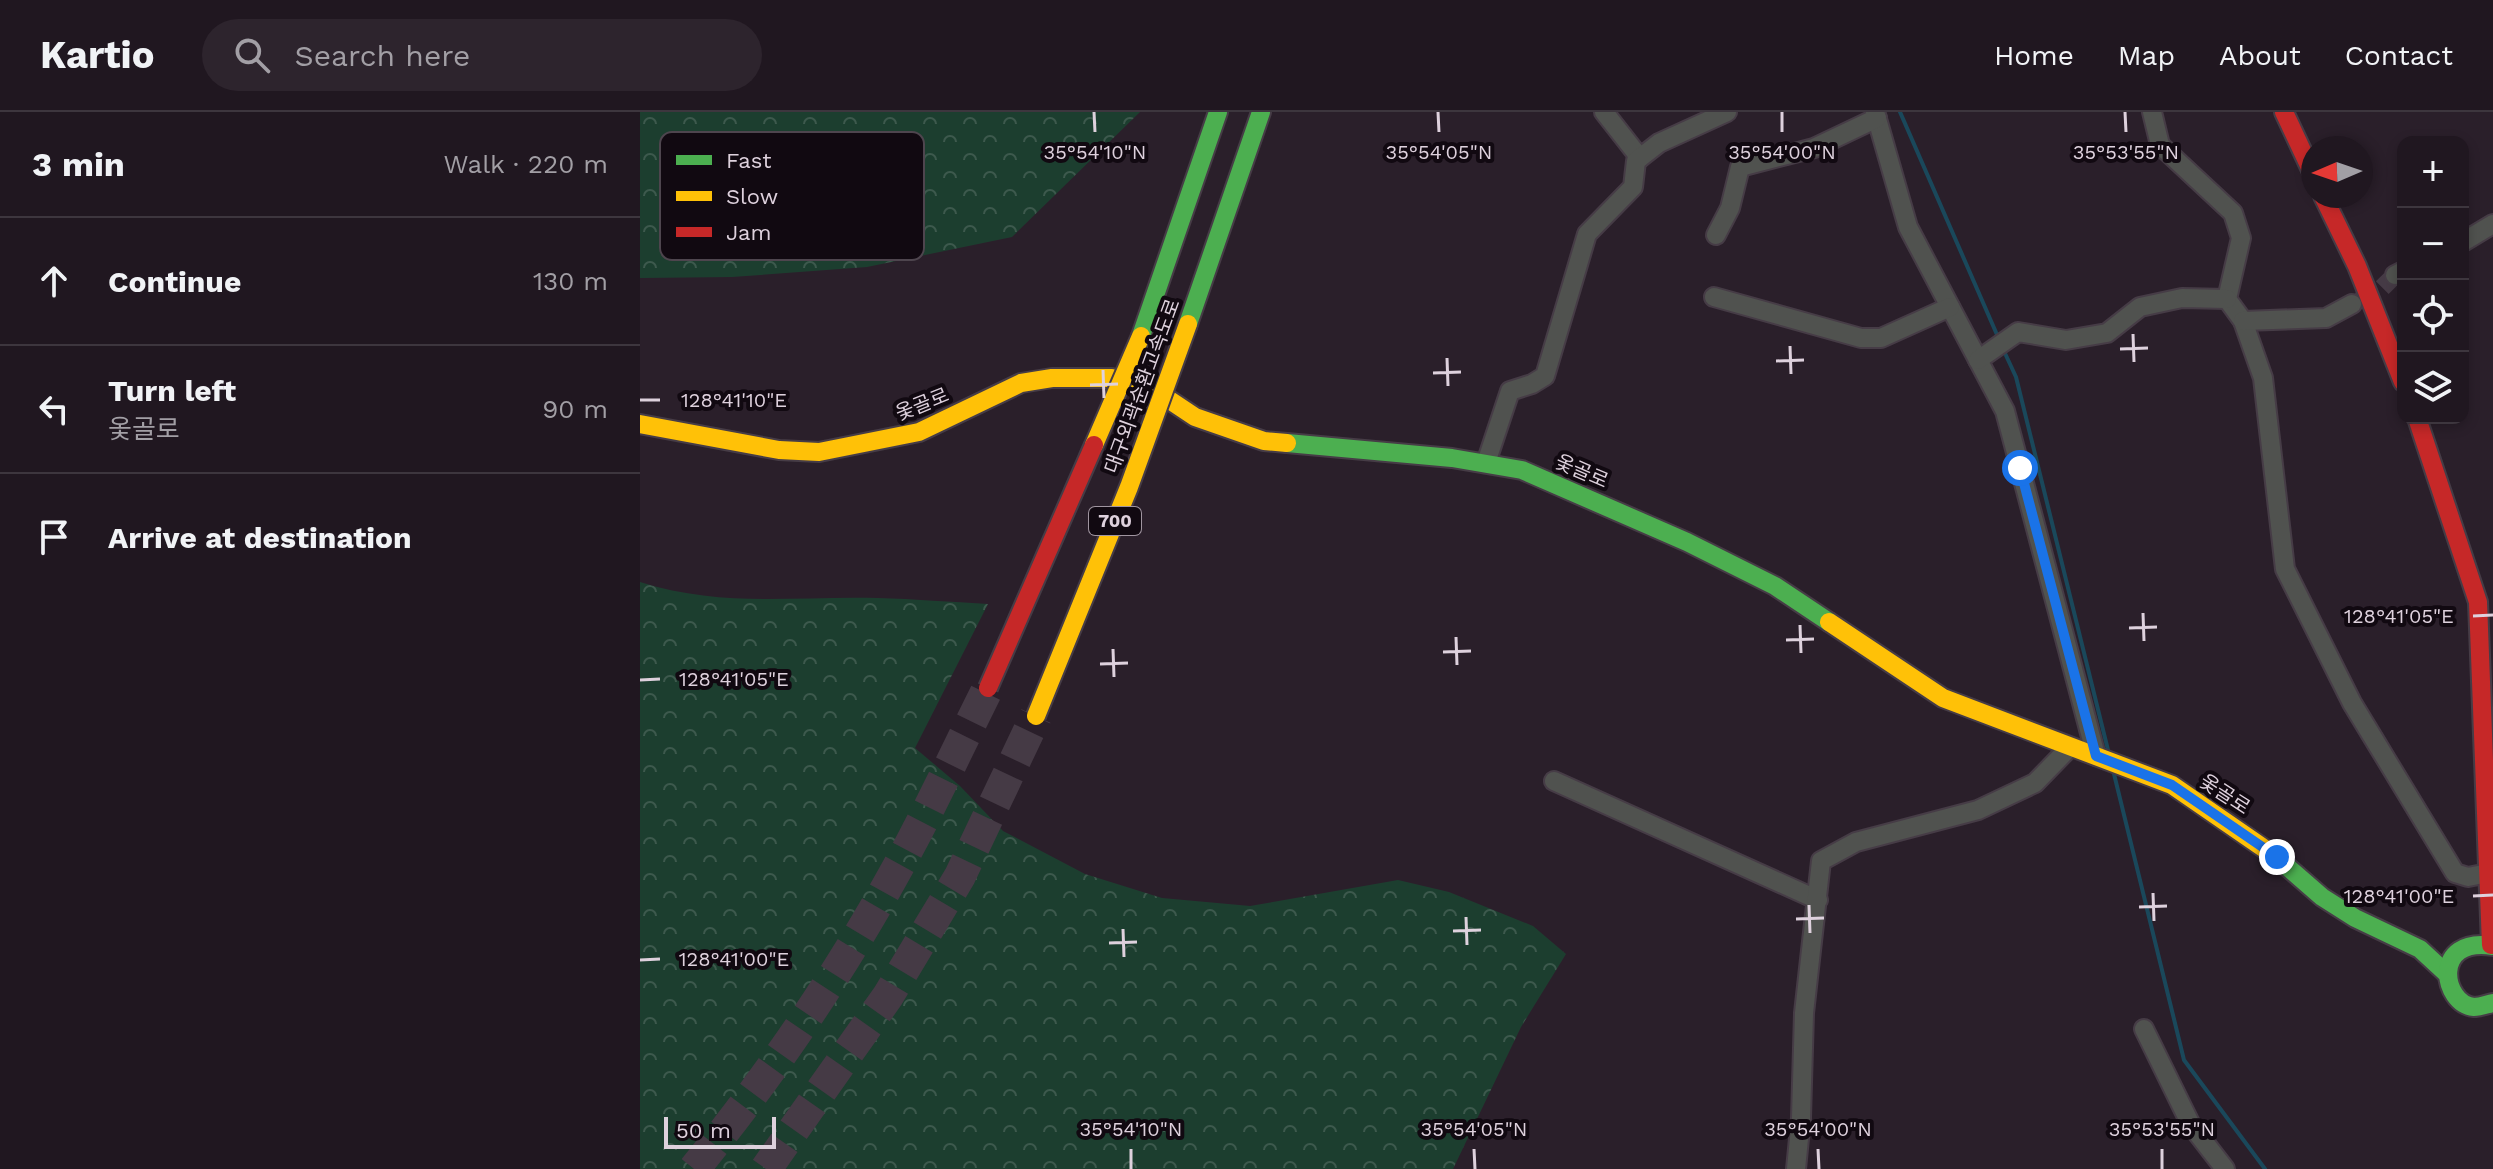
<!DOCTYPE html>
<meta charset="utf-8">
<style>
:root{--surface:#201720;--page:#2d242d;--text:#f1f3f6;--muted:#a29fa5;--line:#3d363e}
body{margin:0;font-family:"Work Sans","Noto Sans KR",sans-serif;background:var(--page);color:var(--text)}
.controls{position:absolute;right:24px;top:24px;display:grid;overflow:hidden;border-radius:16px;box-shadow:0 4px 12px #0003}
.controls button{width:72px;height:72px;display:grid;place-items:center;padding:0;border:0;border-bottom:2px solid var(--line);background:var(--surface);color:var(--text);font:40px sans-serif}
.compass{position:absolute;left:1661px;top:24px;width:72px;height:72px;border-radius:50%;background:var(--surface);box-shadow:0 4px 12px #0003;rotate:268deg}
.scale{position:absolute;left:24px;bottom:20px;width:112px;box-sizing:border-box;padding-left:8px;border:4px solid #ded1dd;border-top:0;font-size:22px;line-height:28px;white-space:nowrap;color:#ded1dd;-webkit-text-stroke:6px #110911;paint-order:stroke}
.stop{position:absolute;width:24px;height:24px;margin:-18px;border:6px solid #1a73e8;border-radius:50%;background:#fff}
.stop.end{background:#1a73e8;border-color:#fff;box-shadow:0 2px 8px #0008}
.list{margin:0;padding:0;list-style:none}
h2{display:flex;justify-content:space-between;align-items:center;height:104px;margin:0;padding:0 32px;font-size:34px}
h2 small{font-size:26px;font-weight:400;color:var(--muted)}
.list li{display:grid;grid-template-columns:52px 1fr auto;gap:24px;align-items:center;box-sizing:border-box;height:128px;padding:0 32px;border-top:2px solid var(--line)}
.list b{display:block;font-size:30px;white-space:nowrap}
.list p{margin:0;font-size:26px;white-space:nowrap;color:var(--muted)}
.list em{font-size:26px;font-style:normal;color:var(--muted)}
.icon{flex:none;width:44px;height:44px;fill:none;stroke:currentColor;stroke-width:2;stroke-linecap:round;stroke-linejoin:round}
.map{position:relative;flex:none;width:1853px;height:1057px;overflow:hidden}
header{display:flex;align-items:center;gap:48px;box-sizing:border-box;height:112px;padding:0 40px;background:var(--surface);border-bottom:2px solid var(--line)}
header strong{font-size:38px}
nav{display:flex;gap:44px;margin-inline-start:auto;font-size:28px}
.search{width:560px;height:72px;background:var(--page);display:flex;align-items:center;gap:20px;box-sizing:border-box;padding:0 28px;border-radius:44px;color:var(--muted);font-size:30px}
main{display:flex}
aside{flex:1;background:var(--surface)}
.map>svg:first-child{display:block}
</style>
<header>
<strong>Kartio</strong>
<div class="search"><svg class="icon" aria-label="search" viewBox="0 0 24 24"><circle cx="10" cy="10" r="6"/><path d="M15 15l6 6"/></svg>Search here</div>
<nav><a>Home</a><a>Map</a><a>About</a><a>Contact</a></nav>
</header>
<main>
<aside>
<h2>3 min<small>Walk · 220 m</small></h2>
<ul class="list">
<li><svg class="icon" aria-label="ahead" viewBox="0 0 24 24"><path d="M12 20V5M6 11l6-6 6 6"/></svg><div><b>Continue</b></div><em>130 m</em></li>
<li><svg class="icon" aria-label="left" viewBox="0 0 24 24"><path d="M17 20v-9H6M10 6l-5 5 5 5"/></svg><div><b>Turn left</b><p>옻골로</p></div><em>90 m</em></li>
<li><svg class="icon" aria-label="arrive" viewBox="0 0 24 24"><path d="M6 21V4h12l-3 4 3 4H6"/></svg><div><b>Arrive at destination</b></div></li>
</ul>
</aside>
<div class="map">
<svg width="1853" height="1057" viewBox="0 0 1853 1057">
<defs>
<pattern id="forest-crowns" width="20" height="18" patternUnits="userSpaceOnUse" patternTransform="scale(2)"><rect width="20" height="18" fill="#1c3e2f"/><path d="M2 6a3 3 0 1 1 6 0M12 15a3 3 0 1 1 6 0" fill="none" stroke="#3d594d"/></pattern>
</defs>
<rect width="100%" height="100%" fill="#2a1f2a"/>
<g fill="url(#forest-crowns)">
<polygon points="0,0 500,0 372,125 227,155 92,165 0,166"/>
<path d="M0,470C83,496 153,484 237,486C274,487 311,490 348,492L275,636L320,674L363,719L445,762L522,786L610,794L758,768L809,780L893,814L926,842L881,915L813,1057H0Z"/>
</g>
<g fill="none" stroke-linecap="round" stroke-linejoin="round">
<g stroke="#1a485b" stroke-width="4">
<polyline points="1260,0 1358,225"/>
<polyline points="1363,237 1376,265 1468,638"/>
<polyline points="1474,662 1544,948 1625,1057"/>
</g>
<polyline stroke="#453a45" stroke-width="18" stroke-dasharray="18 9" stroke-linecap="butt" points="1719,189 1739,179 1755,163"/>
<g stroke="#453a45" stroke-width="32" stroke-dasharray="32 16" stroke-linecap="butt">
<path d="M54,1057C130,964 200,861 258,755C290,697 318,636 348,576"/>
<polyline points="126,1057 248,884 320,764 396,604"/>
</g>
<defs>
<g id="street">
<polyline points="964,0 1000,46"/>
<polyline points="1235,0 1268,115 1365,299 1456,644"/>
<polyline points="1512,0 1520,33 1593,101 1601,126 1587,187 1603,209 1623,266 1645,457 1712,591 1815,761 1828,765 1853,760"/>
<polyline points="1076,123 1090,96 1100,55 1174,36 1237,6"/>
<polyline points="1823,130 1853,112"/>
<polyline points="1755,163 1763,159"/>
<polyline points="1074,185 1221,226 1241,226 1310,195"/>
<polyline points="1603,209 1686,206 1712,192"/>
<polyline points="1338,248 1378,220 1426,228 1467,221 1500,195 1542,186 1587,187"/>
<polyline points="846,351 870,279 892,272 905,264 947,122 993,75 996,49 1019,31 1087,0"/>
<polyline points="914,669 1178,788"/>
<polyline points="1504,917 1551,1013 1585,1057"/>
<polyline points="1156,1057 1161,1006 1164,901 1181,749 1216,730 1338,698 1395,671 1430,635"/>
</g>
<g id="fast">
<polyline points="548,212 621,0"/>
<polyline points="501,224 578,0"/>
<polyline points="647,331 812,346 882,358 1047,430 1135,474 1189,510"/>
<polyline points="1635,744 1682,785 1715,806 1780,837 1807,862"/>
<path d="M1853,834C1791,824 1802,892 1834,895C1840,895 1848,892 1853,891"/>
</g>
<g id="slow">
<polyline points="0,312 139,338 179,340 279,320 381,271 412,266 472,266 525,285 555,305 624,329 647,331"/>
<polyline points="1189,510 1303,586 1532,673 1635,744"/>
</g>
<g id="jam">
<polyline points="1644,0 1673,62"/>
<polyline points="1683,84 1717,154 1763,270"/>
<polyline points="1777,306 1838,490 1851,833"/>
</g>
</defs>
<use href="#street" stroke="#463c46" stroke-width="22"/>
<use href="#fast" stroke="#463c46" stroke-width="22"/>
<use href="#slow" stroke="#463c46" stroke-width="22"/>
<use href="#jam" stroke="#463c46" stroke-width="22"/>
<use href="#street" stroke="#50524f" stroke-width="18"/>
<use href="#fast" stroke="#4caf50" stroke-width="18"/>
<use href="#slow" stroke="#ffc107" stroke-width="18"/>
<use href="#jam" stroke="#c62828" stroke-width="18"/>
<defs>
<g id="slow-bridge">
<polyline points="454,333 501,224"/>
<polyline points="396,604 489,375 548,212"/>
</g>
<polyline id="jam-bridge" points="348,576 454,333"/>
</defs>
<use href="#slow-bridge" stroke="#463c46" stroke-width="22" stroke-linecap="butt"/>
<use href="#jam-bridge" stroke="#463c46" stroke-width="22" stroke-linecap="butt"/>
<use href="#slow-bridge" stroke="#ffc107" stroke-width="18"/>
<use href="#jam-bridge" stroke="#c62828" stroke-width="18"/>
</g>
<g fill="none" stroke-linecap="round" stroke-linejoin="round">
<polyline stroke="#1a73e8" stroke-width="10" points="1380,356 1456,644 1532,673 1637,745"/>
</g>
<path fill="none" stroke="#ded1dd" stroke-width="3" d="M454,0L455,20M798,0L799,20M1142,0V20M1485,0L1486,20M1493,222L1494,250M1150,234L1151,262M1480,237L1508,236M807,246L808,274M1136,249L1164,248M463,258L464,286M793,261L821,260M450,273L478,272M0,288H20M1503,501L1504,529M1833,504L1853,503M1160,513L1161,541M1489,516L1517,515M816,525L817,553M1146,528L1174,527M473,537L474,565M803,540L831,539M460,552L488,551M0,568L20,567M1513,781L1514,809M1833,784L1853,783M1169,793L1170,821M1499,795L1527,794M826,805L827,833M1156,807L1184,806M483,817L484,845M813,819L841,818M469,831L497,830M0,848L20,847M491,1037V1057M834,1037L835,1057M1178,1037L1179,1057M1522,1037V1057"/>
<g text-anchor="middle" stroke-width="8" stroke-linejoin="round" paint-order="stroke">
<rect fill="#110911" stroke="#a095a0" stroke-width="2" x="449" y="395" width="52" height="28" rx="6"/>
<g font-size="18" font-weight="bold" fill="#ded1dd">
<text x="475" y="415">700</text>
</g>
<g font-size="20" fill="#ded1dd" stroke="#110911">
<text transform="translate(502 274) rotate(-70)" y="7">대구외곽순환고속도로</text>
<text transform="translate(282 292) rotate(-22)" y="7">옻골로</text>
<text transform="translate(942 359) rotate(23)" y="7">옻골로</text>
<text transform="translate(1585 682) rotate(33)" y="7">옻골로</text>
</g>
</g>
<rect x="20" y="20" width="264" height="128" rx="12" fill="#110911" stroke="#4e454e" stroke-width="2"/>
<rect x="36" y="43" width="36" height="10" fill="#4caf50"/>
<rect x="36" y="79" width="36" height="10" fill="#ffc107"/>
<rect x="36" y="115" width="36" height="10" fill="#c62828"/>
<g font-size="22" fill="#ded1dd">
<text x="86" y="56">Fast</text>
<text x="86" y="92">Slow</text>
<text x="86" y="128">Jam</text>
</g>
<g font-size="20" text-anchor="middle" fill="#ded1dd" stroke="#110911" stroke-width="8" stroke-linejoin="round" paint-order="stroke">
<text x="455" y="47">35°54'10"N</text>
<text x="799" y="47">35°54'05"N</text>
<text x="1142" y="47">35°54'00"N</text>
<text x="1486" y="47">35°53'55"N</text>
<text x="94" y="295">128°41'10"E</text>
<text x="1759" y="511">128°41'05"E</text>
<text x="94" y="574">128°41'05"E</text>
<text x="1759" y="791">128°41'00"E</text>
<text x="94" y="854">128°41'00"E</text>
<text x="491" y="1024">35°54'10"N</text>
<text x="834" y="1024">35°54'05"N</text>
<text x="1178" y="1024">35°54'00"N</text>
<text x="1522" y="1024">35°53'55"N</text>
</g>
</svg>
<div class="controls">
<button>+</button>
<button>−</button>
<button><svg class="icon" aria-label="locate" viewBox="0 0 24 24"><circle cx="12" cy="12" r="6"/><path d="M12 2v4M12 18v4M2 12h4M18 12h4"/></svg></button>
<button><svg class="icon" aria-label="layers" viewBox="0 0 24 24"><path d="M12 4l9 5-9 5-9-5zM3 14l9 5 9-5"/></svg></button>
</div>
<svg class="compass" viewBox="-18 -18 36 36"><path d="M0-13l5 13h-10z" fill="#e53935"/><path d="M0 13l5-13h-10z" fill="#a29fa5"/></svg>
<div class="scale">50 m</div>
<div class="stop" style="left:1380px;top:356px"></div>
<div class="stop end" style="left:1637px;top:745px"></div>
</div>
</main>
